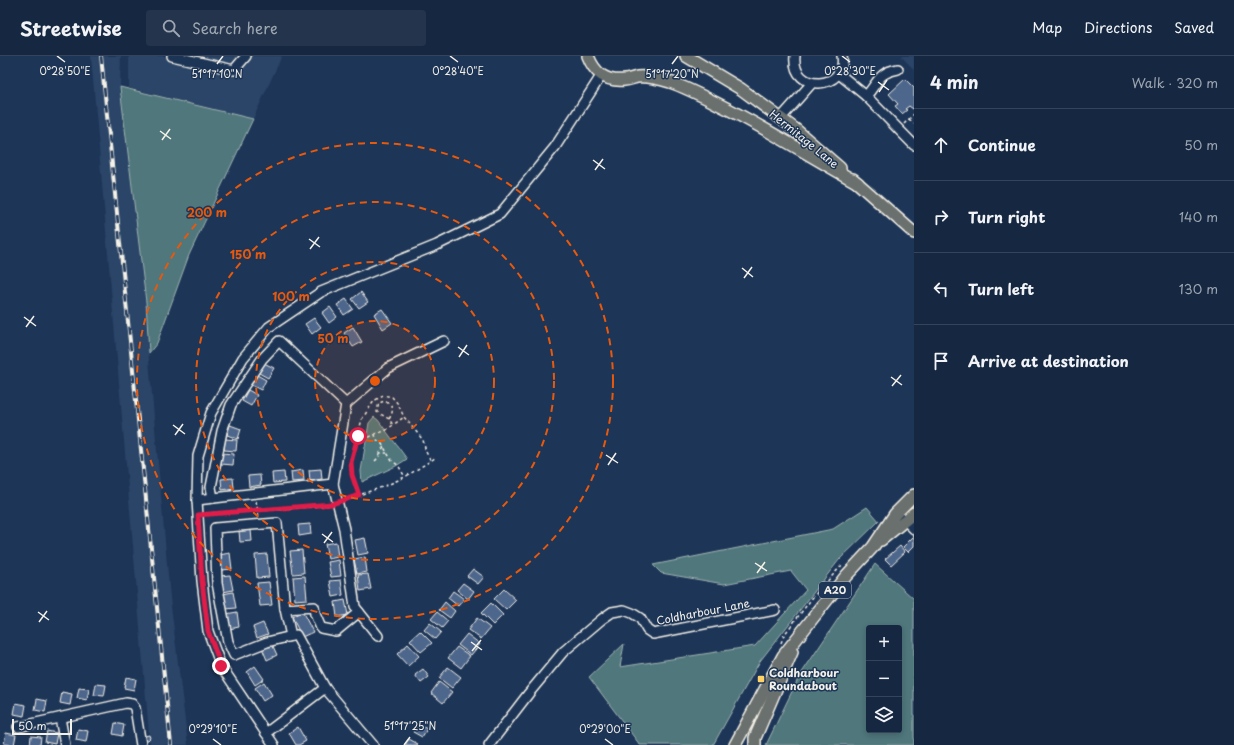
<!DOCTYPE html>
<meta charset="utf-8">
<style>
:root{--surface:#162841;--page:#23344c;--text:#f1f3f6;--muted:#9ea6b1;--line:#35445a}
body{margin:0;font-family:"Playpen Sans",sans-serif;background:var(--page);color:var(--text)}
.controls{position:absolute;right:12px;bottom:12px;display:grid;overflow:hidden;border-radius:4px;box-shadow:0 2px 6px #0003}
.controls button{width:36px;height:36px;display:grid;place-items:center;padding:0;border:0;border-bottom:1px solid var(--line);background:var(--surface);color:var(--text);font:20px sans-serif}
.scale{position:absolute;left:12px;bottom:10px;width:60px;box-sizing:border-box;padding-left:4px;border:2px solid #f4f1e8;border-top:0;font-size:11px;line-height:14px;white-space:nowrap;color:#f4f1e8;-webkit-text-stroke:3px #1d3557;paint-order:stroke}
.stop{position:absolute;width:12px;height:12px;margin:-9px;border:3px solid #e11d48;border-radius:50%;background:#fff}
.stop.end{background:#e11d48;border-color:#fff;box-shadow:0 1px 4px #0008}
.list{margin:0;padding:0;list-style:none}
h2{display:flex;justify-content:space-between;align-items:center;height:52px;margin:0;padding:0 16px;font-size:17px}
h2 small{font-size:13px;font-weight:400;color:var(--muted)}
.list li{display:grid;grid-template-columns:26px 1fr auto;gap:12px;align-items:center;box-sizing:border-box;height:72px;padding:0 16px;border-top:1px solid var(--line)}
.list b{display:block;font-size:15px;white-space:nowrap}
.list em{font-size:13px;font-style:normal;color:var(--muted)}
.icon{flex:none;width:22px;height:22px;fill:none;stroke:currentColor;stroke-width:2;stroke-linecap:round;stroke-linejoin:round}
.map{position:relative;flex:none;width:914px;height:689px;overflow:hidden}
header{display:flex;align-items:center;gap:24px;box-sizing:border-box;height:56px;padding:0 20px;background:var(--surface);border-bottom:1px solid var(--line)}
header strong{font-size:19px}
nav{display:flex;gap:22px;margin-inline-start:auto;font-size:14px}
.search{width:280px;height:36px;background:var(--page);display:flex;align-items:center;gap:10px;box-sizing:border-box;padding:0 14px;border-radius:4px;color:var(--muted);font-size:15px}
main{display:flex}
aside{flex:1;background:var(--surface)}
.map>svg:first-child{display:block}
</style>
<header>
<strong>Streetwise</strong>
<div class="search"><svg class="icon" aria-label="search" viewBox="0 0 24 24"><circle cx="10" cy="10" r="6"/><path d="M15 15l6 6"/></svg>Search here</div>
<nav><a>Map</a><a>Directions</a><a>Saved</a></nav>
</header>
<main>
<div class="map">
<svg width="914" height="689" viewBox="0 0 914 689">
<rect width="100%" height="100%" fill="#1d3557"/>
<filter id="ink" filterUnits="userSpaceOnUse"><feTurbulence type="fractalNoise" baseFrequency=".025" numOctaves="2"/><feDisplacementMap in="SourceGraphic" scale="8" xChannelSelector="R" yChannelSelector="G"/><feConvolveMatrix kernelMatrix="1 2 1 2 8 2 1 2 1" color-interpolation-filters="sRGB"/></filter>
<g filter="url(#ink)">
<g fill="#2b4467">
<polygon points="91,0 121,0 120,31 146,246 149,304 170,541 188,689 150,689"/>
<polygon points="129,0 282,0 253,63 129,32"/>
<polygon points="901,0 914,0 914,14"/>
</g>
<g fill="#4f777b" stroke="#a2b4b2" fill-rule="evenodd">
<polygon points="120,31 253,63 189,199 157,287 149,297 146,246"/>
<polygon points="374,361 378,364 407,403 396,410 362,426 361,415 369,367"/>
<polygon points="867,451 879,465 839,504 760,605 713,689 640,689 589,621 624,588 620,611 755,590 806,534 791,515 724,528 661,517 653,509 833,473"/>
<path d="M875,508L914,543V689H766L799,621ZM869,572H899V674H869Z"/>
</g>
<g fill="#4d668c" stroke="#f4f1e8">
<polygon points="905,23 914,32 914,52 913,53 909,50 905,53 907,54 902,58 895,50 898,48 889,38"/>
<polygon points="361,236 368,246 359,252 352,243"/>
<polygon points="346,243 353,253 344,259 337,249"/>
<polygon points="330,251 337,261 329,267 322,257"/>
<polygon points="382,253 392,267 383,273 374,258"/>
<polygon points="314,262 321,271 312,278 305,268"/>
<polygon points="353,271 362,286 353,291 344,277"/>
<polygon points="264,307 274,312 268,322 259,317"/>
<polygon points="257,319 266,324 261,334 251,329"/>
<polygon points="248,334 257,339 251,350 242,345"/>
<polygon points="230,369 241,373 238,383 227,379"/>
<polygon points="225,383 237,384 236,395 224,394"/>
<polygon points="222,397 234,398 233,409 221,408"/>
<polygon points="321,413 322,423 310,425 309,414"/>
<polygon points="303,414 304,425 292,426 291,416"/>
<polygon points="284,416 285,426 273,427 272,417"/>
<polygon points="260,419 261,429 249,431 248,420"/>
<polygon points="233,422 234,432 222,434 221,423"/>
<polygon points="310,468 311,478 299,480 298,469"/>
<polygon points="251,474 252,485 240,486 239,475"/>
<polygon points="914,480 914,490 908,496 903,491"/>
<polygon points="365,482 368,497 358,499 355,484"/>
<polygon points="336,486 338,501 328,503 325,488"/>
<polygon points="900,490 905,496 891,509 885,503"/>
<polygon points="302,494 304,517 293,518 290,495"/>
<polygon points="230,497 232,513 222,514 219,499"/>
<polygon points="267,498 269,521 257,522 255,499"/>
<polygon points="365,501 367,516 357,518 354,503"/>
<polygon points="339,504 341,520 331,521 328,506"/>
<polygon points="473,513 484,521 478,528 467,520"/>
<polygon points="368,518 371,533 360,535 358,519"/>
<polygon points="230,519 233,534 223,536 220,520"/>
<polygon points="305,520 307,543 295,544 293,521"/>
<polygon points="341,524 343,539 333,541 330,525"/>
<polygon points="269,526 272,549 260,550 257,527"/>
<polygon points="463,527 474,535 468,543 457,534"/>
<polygon points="504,533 516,544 506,554 494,543"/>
<polygon points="453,535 464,543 458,550 448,542"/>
<polygon points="233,536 236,552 226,553 223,538"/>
<polygon points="345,544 348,559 337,561 335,546"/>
<polygon points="445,546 455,555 450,562 439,554"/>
<polygon points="491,547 503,559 493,569 481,557"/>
<polygon points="302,555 313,576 302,581 292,561"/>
<polygon points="237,556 239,571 229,573 226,558"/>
<polygon points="437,556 448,565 442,572 431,563"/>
<polygon points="477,562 490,572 481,583 468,574"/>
<polygon points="263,567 268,578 257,582 253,571"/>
<polygon points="430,567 441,576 435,583 424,574"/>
<polygon points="420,575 432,587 421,596 410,584"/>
<polygon points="467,578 480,588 471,599 458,589"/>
<polygon points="272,588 277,599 267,604 262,592"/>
<polygon points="408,588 419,600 408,610 397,598"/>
<polygon points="457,591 470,600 461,612 448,602"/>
<polygon points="255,610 264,623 255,629 247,616"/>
<polygon points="448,611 461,621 452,632 439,622"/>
<polygon points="423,613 429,621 421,627 415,619"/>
<polygon points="126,621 136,623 134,634 124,632"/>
<polygon points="264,626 272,639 263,645 255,632"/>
<polygon points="439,626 452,636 443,647 431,637"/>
<polygon points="96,628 106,629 104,640 94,639"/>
<polygon points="79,632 89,633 87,644 77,642"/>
<polygon points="62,636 72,638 70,649 60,647"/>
<polygon points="37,643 47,645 45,656 35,654"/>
<polygon points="16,647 26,649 24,660 14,658"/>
<polygon points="115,667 124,669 122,680 113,678"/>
<polygon points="418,668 427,673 422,681 413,676"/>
<polygon points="298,671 306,685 299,689 296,689 289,677"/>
<polygon points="78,673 88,675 86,686 76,684"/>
<polygon points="47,675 57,677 55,688 45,686"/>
<polygon points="6,677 16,679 14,689 4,688"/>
<polygon points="149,679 150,682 148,684 146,684 145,680"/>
<polygon points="31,680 41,681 40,689 30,689"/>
<polygon points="409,683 418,688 417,689 405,689"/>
</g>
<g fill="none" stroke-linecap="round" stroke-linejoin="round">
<defs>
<g id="minor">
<polyline points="172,0 234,14 246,0"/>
<path d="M795,0C791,38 848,34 842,0"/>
<polyline points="838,17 866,40 914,89"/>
<path d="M866,40C879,26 877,17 898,13"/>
<polyline points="781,62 812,27"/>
<polyline points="333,428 344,473 355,551 378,580"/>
<polyline points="213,442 211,431 222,375 231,349 262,303 279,285 346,348 388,312 444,285"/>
<polyline points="197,444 333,428 346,348"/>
<polyline points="895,458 906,465 914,473"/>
<polyline points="285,553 291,580"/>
<polyline points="359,556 336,575 321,572 315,558 314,551 285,553 277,467 215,472 217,527 228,586 234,599 267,586 296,579 325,632 373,689"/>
<polyline points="60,662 65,689"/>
<polyline points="18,671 126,647 132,648 135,652 141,689"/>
<polyline points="266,677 325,632"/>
<polyline points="274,689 221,610 208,575 202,525 197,444 198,400 211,357 243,302 269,271 321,236 437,189 500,158 555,91 601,20"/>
<polyline points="489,689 529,637 563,596 602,563 612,556 624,554 632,557 640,562 647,574 653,578 775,554"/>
</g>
<g id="major">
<path d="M588,0C595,18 606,26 625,24C629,24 633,22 637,21C648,20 660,23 670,26C690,33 710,44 728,53C772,76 815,103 858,127"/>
<polyline points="686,0 741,33 795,73 840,112"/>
<polyline points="853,123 914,177"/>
<polyline points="881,484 914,457"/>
<polyline points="735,689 783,600 846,520 873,491 895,458 914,439"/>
<polyline points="755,689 755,682 792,596"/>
</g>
</defs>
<use href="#minor" stroke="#f4f1e8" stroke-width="12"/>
<use href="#major" stroke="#f4f1e8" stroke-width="14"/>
<g stroke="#f4f1e8" stroke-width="1.5" stroke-dasharray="3 3" stroke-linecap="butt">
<polyline points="909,63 914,68"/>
<polyline points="904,68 914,58"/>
<path d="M389,363C392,358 393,355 392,350L385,345C379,346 378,349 377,356L389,363L393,369"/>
<polyline points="375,378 376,383 382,388 392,405 398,409 405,421"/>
<polyline points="358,380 366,383 375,378 385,375 404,361"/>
<polyline points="384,391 382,393 380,397 387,397"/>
<polyline points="375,405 379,401 380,397"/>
<polyline points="359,439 352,419 351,406 362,363 374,345 383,339 392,341 398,348 404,361 423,384 426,396 431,405"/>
<polyline points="345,444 385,430 405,421 435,402"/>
<polyline points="256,445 259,461"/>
<polyline points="206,458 330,449"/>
<polyline points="781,587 784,579 813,541 843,508"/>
</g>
<use href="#minor" stroke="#1d3557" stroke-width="9"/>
<use href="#major" stroke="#6b706d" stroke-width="11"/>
<defs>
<polyline id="rail" points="101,0 171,689"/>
</defs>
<use href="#rail" stroke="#f4f1e8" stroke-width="4"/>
<use href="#rail" stroke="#1d3557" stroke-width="2.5" stroke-dasharray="8" stroke-linecap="butt"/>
</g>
</g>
<g fill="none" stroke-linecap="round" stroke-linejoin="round" filter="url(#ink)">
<polyline stroke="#e11d48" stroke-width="5" points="221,610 208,575 202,525 198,459 332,448 359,439 352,419 351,406 358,380"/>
</g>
<path fill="none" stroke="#f4f1e8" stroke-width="1.5" d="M57,0L65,6M450,0L458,6M842,0L850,6M217,8L223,0M672,8L678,0M878,26L889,34M879,36L887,24M160,75L171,83M162,84L170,73M593,104L605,113M595,114L603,103M309,183L320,191M310,193L319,181M742,212L753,221M744,222L752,211M24,261L36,270M26,271L34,260M458,291L469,299M459,301L467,289M891,321L902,329M892,330L901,319M173,369L185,378M175,379L183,368M606,399L618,407M608,409L616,397M322,478L333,486M324,487L332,476M755,507L767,515M757,517L765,506M38,556L49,564M39,566L47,555M471,586L482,594M472,595L481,584M213,683L221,689M605,683L613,689M404,689L410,681"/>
<circle cx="375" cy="325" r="60" fill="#e8590c" fill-opacity=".12"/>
<g fill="none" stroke="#e8590c" stroke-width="2" stroke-dasharray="7 5">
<circle cx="375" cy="325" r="60"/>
<circle cx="375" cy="325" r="119"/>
<circle cx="375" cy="325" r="179"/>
<circle cx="375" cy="325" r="238"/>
</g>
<rect fill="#ffd166" stroke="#1d3557" stroke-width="1.5" x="757" y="619" width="8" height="8" rx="2"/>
<g text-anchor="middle" stroke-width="3" stroke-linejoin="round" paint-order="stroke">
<rect fill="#1d3557" stroke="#b4b9bc" stroke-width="1" x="819" y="526" width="32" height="16" rx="3"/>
<g font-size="10" font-weight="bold" fill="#f4f1e8">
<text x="835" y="538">A20</text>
</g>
<g font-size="11" fill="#f4f1e8" stroke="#1d3557">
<text transform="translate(804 83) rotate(39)" y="4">Hermitage Lane</text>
<text transform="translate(703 556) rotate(-11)" y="4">Coldharbour Lane</text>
</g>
<g font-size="11" font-weight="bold" fill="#f4f1e8" stroke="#1d3557" text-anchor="start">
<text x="769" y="621">Coldharbour<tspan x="769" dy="13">Roundabout</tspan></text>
</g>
</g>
<g font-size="10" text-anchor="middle" fill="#f4f1e8" stroke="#1d3557" stroke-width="3" stroke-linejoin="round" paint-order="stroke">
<text x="65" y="19">0°28'50"E</text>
<text x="458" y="19">0°28'40"E</text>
<text x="850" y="19">0°28'30"E</text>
<text x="217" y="22">51°17'10"N</text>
<text x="672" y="22">51°17'20"N</text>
<text x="410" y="674">51°17'25"N</text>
<text x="213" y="677">0°29'10"E</text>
<text x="605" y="677">0°29'00"E</text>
</g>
<circle cx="375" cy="325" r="6" fill="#e8590c" stroke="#1d3557" stroke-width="2"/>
<g font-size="12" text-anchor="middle" font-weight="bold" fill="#e8590c" stroke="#1d3557" stroke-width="3" stroke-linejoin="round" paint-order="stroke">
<text x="207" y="161">200 m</text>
<text x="248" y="203">150 m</text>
<text x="291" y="245">100 m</text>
<text x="333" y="287">50 m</text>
</g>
</svg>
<div class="controls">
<button>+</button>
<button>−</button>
<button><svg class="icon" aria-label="layers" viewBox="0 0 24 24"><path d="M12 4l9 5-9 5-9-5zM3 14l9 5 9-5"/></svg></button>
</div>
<div class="scale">50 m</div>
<div class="stop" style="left:358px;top:380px"></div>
<div class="stop end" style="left:221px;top:610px"></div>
</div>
<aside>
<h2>4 min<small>Walk · 320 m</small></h2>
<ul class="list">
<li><svg class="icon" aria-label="ahead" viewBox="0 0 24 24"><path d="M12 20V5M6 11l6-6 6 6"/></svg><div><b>Continue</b></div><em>50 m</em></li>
<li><svg class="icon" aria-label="right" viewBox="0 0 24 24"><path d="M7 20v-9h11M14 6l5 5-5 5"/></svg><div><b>Turn right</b></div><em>140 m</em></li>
<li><svg class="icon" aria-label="left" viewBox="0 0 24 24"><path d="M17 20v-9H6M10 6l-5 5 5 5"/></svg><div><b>Turn left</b></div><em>130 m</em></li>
<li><svg class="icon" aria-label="arrive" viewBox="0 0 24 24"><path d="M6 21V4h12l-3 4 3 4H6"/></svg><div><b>Arrive at destination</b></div></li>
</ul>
</aside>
</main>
